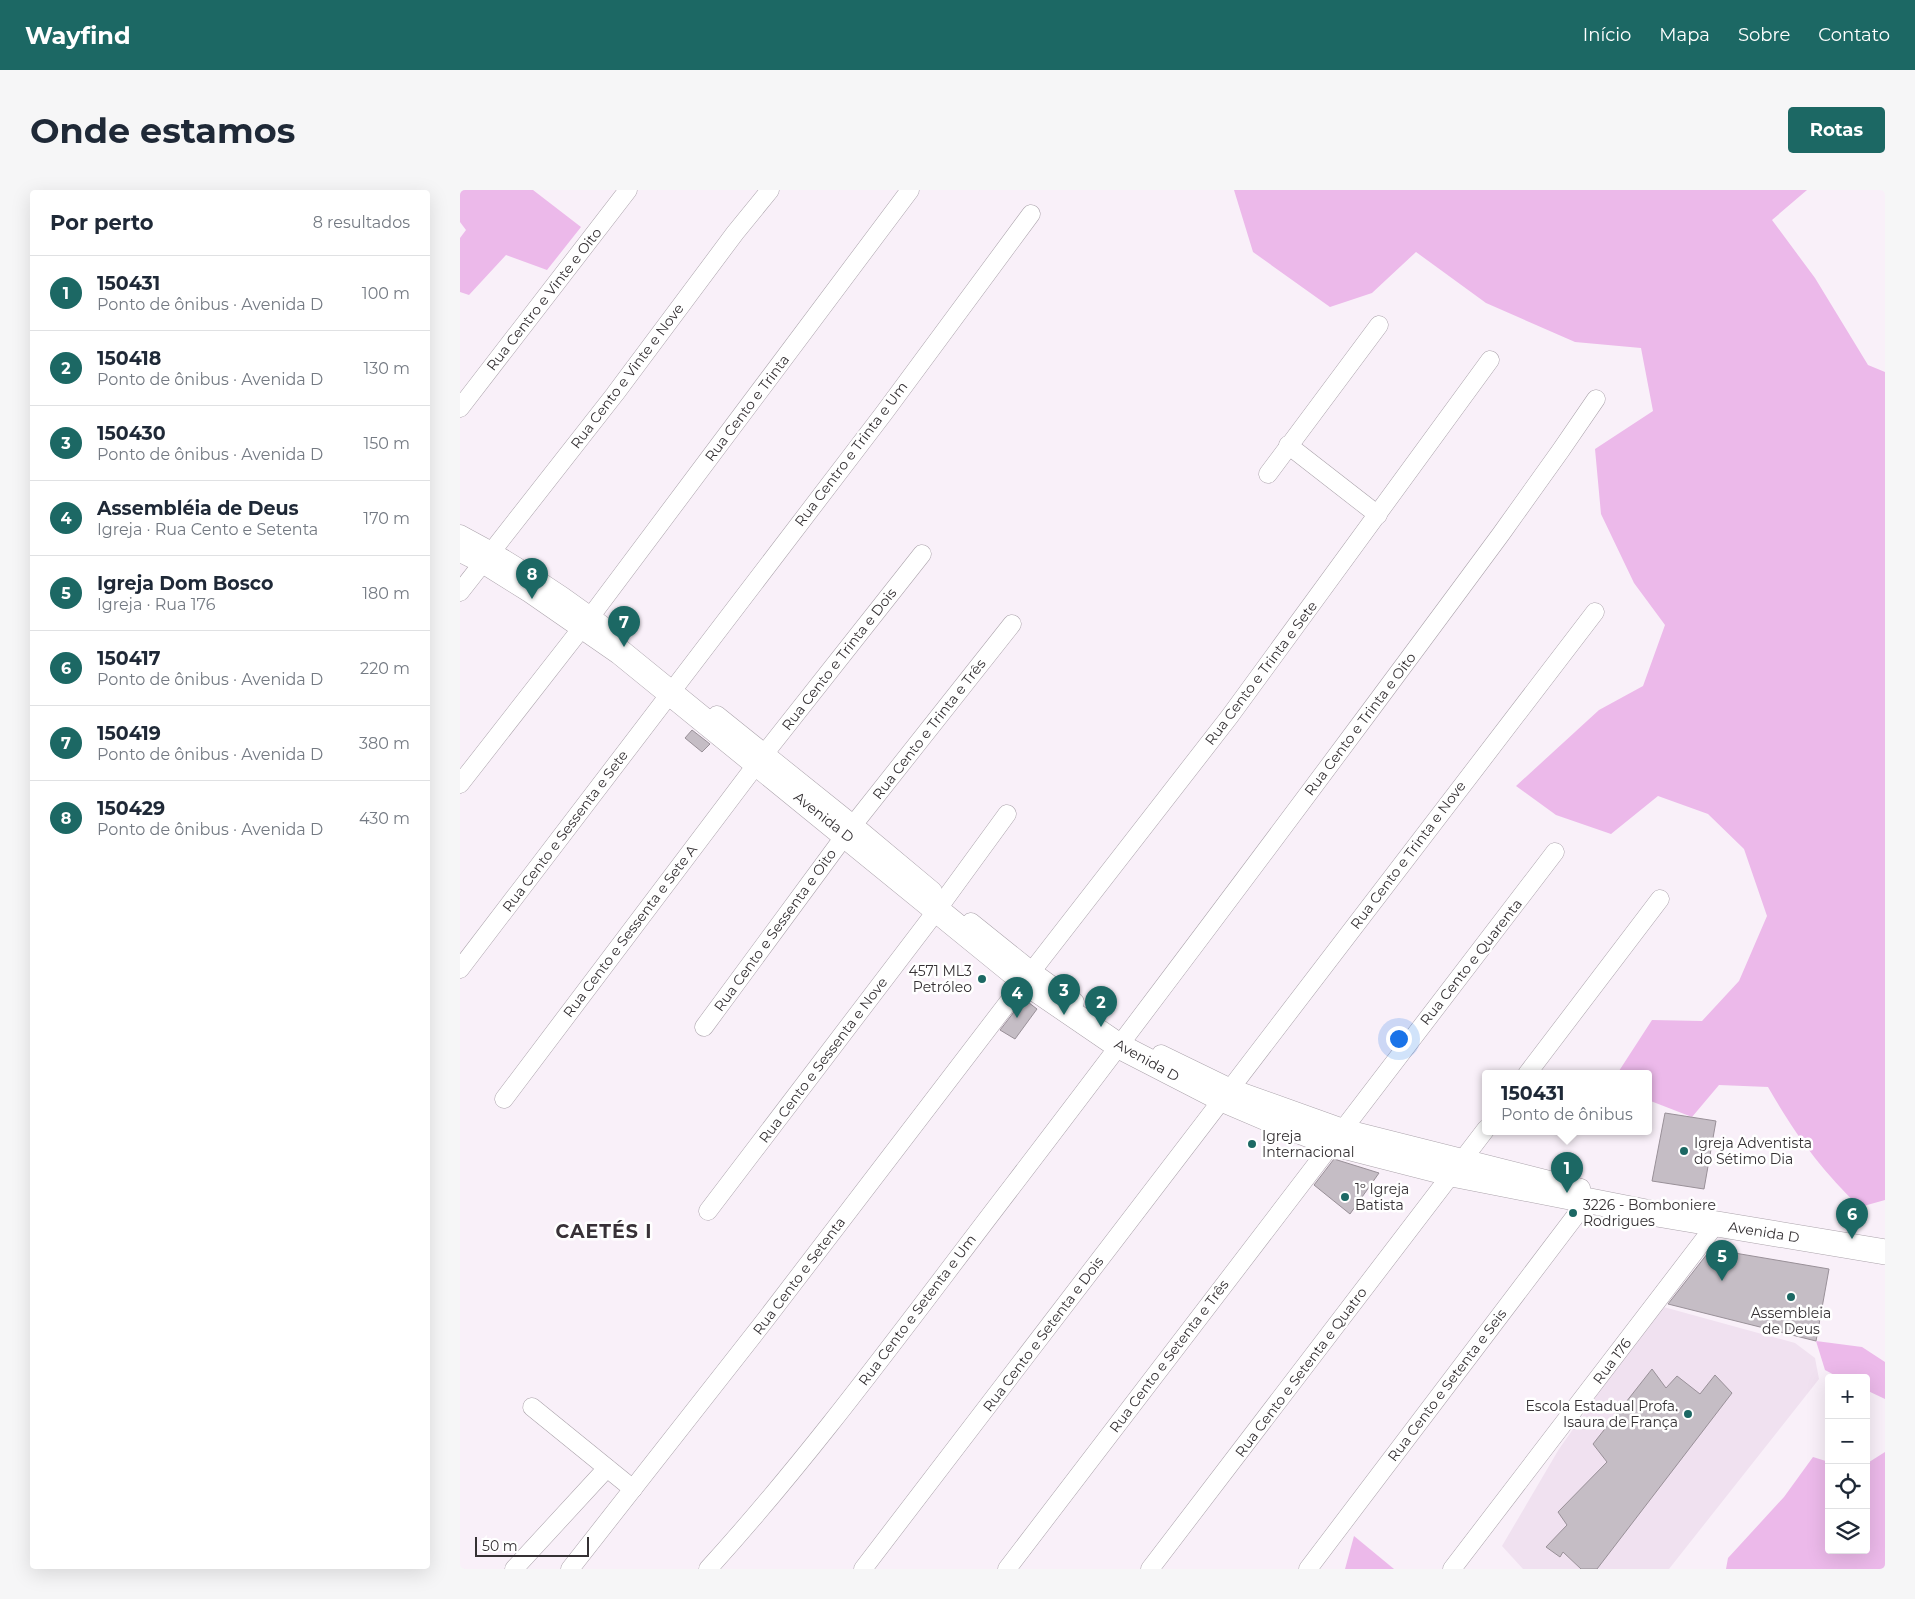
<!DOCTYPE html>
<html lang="pt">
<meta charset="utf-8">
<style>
:root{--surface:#fff;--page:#f6f6f7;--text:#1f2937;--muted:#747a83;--line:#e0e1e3;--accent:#1c6864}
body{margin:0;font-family:Montserrat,sans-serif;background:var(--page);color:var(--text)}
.controls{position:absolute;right:15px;bottom:15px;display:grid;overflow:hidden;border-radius:5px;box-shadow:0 5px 20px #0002}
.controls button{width:45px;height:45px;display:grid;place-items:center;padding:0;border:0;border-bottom:1px solid var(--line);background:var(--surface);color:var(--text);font:25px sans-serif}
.scale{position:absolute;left:15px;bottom:12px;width:114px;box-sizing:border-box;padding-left:5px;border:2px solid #353134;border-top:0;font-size:14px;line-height:18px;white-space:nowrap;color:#353134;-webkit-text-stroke:4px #fff;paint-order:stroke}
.you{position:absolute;left:938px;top:848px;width:18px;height:18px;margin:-12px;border:4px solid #fff;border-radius:50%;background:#1a73e8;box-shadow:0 0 0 8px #1a73e833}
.badge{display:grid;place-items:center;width:32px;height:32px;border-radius:50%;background:var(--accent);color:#fff;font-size:16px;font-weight:700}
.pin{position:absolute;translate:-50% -41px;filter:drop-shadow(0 1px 2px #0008)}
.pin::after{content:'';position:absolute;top:26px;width:18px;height:15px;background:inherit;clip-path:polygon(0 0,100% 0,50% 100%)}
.popup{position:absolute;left:1022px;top:880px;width:170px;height:65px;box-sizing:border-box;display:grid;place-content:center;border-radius:5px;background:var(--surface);filter:drop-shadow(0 1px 4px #0005);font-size:16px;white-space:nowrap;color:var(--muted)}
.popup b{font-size:19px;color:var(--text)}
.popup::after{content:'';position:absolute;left:50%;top:100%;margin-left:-10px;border:10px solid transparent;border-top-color:var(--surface)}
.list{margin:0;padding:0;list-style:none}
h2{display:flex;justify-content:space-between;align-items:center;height:65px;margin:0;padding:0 20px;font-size:21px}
h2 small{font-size:16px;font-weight:400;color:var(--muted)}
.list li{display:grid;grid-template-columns:32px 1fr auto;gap:15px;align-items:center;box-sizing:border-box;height:75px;padding:0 20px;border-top:1px solid var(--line)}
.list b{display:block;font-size:19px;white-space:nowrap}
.list p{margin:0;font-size:16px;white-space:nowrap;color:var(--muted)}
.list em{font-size:16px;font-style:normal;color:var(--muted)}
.icon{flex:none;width:28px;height:28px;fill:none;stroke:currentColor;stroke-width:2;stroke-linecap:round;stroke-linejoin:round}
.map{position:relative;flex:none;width:1425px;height:1379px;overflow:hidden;border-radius:5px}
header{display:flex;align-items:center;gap:30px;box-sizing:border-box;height:70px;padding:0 25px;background:var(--accent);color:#fff}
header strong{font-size:24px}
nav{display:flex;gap:28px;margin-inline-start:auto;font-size:18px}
.intro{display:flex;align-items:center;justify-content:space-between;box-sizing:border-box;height:120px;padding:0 30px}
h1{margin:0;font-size:35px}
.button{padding:12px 22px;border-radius:5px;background:var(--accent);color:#fff;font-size:18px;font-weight:700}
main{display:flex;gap:30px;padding:0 30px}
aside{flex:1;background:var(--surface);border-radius:5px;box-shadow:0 5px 20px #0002}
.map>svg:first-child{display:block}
</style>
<header>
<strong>Wayfind</strong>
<nav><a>Início</a><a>Mapa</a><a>Sobre</a><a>Contato</a></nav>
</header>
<div class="intro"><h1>Onde estamos</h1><a class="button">Rotas</a></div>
<main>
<aside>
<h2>Por perto<small>8 resultados</small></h2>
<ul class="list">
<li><span class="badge">1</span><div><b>150431</b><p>Ponto de ônibus · Avenida D</p></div><em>100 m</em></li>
<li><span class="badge">2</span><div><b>150418</b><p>Ponto de ônibus · Avenida D</p></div><em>130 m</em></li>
<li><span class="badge">3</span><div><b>150430</b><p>Ponto de ônibus · Avenida D</p></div><em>150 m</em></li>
<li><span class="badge">4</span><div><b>Assembléia de Deus</b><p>Igreja · Rua Cento e Setenta</p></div><em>170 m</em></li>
<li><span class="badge">5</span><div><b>Igreja Dom Bosco</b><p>Igreja · Rua 176</p></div><em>180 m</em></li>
<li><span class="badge">6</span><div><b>150417</b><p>Ponto de ônibus · Avenida D</p></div><em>220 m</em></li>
<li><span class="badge">7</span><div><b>150419</b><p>Ponto de ônibus · Avenida D</p></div><em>380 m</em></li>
<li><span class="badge">8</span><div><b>150429</b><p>Ponto de ônibus · Avenida D</p></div><em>430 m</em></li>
</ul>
</aside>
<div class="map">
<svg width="1425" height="1379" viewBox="0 0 1425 1379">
<rect width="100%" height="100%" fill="#f9f0f9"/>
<polygon fill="#f0e1f0" points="1200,1116 1335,1153 1355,1168 1359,1189 1209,1379 1063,1379 1042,1356 1099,1259"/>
<g fill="#ecb9ea">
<polygon points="0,0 73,0 121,37 87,80 46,65 9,105 0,102 0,48 6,40 0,32"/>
<path d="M774,0H1347L1312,30L1355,88L1408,175L1425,182V1010L1400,1017C1361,980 1335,944 1308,897L1259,895L1232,927L1188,910V884H1157L1192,830L1242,831L1279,791L1307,726L1284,659L1248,624L1198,606L1151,644L1096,625L1056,596L1139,520L1183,496L1205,435L1174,393L1141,324L1135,259L1193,221L1181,158L1115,152L1026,113L956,62L912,103L870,117L793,62Z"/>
<polygon points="1356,1151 1402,1157 1425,1172 1425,1209 1406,1200 1406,1188 1380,1188 1365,1180"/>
<polygon points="1425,1262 1425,1379 1266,1379 1268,1368 1324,1307 1353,1267 1369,1272 1369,1360 1406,1360 1406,1274"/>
<polygon points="894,1346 934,1379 885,1379"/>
</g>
<g fill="#c5bdc5" stroke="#999098">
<polygon points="232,540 250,554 242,562 225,548"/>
<polygon points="564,809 577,819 555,849 540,840"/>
<polygon points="1205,923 1256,931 1244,999 1192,991"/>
<polygon points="874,969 919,983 890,1024 854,995"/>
<polygon points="1251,1059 1369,1079 1356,1151 1208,1114"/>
<polygon points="1192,1179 1206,1198 1217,1186 1240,1204 1255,1185 1272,1203 1137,1379 1121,1379 1103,1362 1100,1367 1086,1357 1107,1335 1098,1322 1147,1272 1133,1254"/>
</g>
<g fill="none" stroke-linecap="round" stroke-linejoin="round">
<defs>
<g id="street">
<polyline points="0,218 168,0"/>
<polyline points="828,255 918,325"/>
<polyline points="808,284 919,135"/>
<path d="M0,344C55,373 109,408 158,447"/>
<polyline points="0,402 155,204 275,43 310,0"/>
<polyline points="257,525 394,635 473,701"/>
<polyline points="0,594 131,426 450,0"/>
<polyline points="511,732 572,781 615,812"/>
<polyline points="0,779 424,223 571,24"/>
<polyline points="244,837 386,644 552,434"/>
<polyline points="701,864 771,898 883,938 1121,998"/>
<polyline points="1067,884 1200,709"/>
<polyline points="44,909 305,563 462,364"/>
<polyline points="248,1021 477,720 547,624"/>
<polyline points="72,1217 173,1299"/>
<polyline points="54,1379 147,1278"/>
<polyline points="110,1379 306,1129 572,781 770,526 1030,170"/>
<path d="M248,1379C358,1258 454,1124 554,994C718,779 880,562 1041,344L1101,260L1136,209"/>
<polyline points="403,1379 1135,422"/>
<polyline points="547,1379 1095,662"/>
<polyline points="690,1379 1026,939"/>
<polyline points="848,1379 1126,1012"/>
<polyline points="992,1379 1256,1034"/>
</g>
<polyline id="secondary" points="0,359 24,371 72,401 160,462 564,791 659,856 762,909 818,933 871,953 992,984 1191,1023 1425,1062"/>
</defs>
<use href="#street" stroke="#aba3ab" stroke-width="19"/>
<use href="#secondary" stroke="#aba3ab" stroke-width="26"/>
<use href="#street" stroke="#fff" stroke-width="18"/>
<use href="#secondary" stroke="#fff" stroke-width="25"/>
</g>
<g fill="#1c6864" stroke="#fff" stroke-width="2">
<circle cx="522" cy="789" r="5"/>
<circle cx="792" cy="954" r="5"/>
<circle cx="1224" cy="961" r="5"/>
<circle cx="885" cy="1007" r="5"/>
<circle cx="1113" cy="1023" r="5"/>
<circle cx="1331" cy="1107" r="5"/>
<circle cx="1228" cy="1224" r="5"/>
</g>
<g text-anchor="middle" stroke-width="5" stroke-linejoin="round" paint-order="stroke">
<g font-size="14" fill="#353134" stroke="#fff">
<text transform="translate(84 109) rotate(-52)" y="5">Rua Centro e Vinte e Oito</text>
<text transform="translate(167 186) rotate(-53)" y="5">Rua Cento e Vinte e Nove</text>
<text transform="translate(287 218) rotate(-53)" y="5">Rua Cento e Trinta</text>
<text transform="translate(391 264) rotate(-53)" y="5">Rua Centro e Trinta e Um</text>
<text transform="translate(379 469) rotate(-52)" y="5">Rua Cento e Trinta e Dois</text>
<text transform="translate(801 483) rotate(-53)" y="5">Rua Cento e Trinta e Sete</text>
<text transform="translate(900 534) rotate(-53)" y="5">Rua Cento e Trinta e Oito</text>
<text transform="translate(469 539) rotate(-52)" y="5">Rua Cento e Trinta e Três</text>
<text transform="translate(364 627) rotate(38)" y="5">Avenida D</text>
<text transform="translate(105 641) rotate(-53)" y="5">Rua Cento e Sessenta e Sete</text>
<text transform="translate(948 665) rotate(-53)" y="5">Rua Cento e Trinta e Nove</text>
<text transform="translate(315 740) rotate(-54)" y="5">Rua Cento e Sessenta e Oito</text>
<text transform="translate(170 741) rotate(-53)" y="5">Rua Cento e Sessenta e Sete A</text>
<text transform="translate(1011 772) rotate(-52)" y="5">Rua Cento e Quarenta</text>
<text transform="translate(363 870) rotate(-53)" y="5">Rua Cento e Sessenta e Nove</text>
<text transform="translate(687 870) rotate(29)" y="5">Avenida D</text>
<text transform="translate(1304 1042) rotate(9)" y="5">Avenida D</text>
<text transform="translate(339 1086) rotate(-53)" y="5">Rua Cento e Setenta</text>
<text transform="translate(457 1120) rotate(-53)" y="5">Rua Cento e Setenta e Um</text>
<text transform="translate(583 1144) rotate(-53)" y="5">Rua Cento e Setenta e Dois</text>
<text transform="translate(709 1166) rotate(-53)" y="5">Rua Cento e Setenta e Três</text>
<text transform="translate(1152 1171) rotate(-53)" y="5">Rua 176</text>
<text transform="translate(841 1182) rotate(-53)" y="5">Rua Cento e Setenta e Quatro</text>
<text transform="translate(987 1195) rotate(-53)" y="5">Rua Cento e Setenta e Seis</text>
</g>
<g font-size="14" fill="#353134" stroke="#fff" text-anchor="start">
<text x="512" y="786" text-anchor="end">4571 ML3<tspan x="512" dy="16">Petróleo</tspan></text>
<text x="802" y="951">Igreja<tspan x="802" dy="16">Internacional</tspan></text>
<text x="1234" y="958">Igreja Adventista<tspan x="1234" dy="16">do Sétimo Dia</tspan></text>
<text x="895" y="1004">1º Igreja<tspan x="895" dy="16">Batista</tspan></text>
<text x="1123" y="1020">3226 - Bomboniere<tspan x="1123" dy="16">Rodrigues</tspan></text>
<text x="1331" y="1128" text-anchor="middle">Assembleia<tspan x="1331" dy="16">de Deus</tspan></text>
<text x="1218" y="1221" text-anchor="end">Escola Estadual Profa.<tspan x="1218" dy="16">Isaura de França</tspan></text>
</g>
<g font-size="19" font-weight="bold" letter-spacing="1" fill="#383137" stroke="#fff">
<text x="144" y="1048">CAETÉS I</text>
</g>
</g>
</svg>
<div class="controls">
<button>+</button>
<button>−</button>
<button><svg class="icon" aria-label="locate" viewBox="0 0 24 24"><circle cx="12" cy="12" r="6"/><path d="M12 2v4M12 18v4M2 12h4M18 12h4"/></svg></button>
<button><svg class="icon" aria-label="layers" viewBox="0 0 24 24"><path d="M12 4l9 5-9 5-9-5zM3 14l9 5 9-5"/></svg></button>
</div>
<div class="scale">50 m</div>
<div class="you"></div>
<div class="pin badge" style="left:1107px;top:1003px">1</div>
<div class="popup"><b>150431</b>Ponto de ônibus</div>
<div class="pin badge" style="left:641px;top:837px">2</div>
<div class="pin badge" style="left:604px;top:825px">3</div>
<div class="pin badge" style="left:557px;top:828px">4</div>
<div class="pin badge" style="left:1262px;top:1091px">5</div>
<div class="pin badge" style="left:1392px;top:1049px">6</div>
<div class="pin badge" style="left:164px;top:457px">7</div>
<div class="pin badge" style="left:72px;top:409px">8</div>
</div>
</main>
